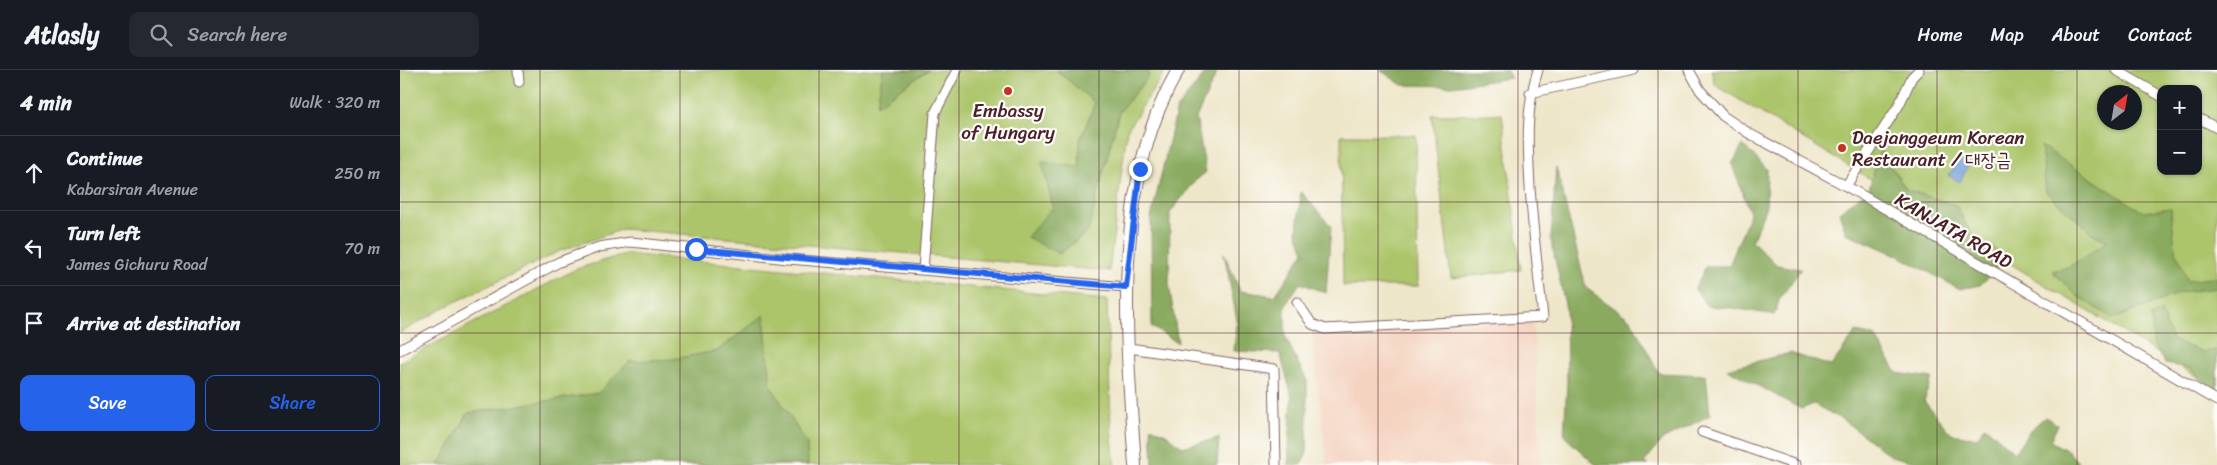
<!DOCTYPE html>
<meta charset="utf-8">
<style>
:root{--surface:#171b24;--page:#242831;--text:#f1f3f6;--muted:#9ea1a6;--line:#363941;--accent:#2563eb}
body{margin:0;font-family:Sriracha,"Poor Story",sans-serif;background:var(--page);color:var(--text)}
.controls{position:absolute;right:15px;top:15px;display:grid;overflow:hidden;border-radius:10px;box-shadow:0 1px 4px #0004}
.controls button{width:45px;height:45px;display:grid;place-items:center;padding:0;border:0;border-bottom:1px solid var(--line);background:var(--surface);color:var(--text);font:25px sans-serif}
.compass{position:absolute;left:1697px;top:15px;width:45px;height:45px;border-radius:50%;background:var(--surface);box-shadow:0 1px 4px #0004;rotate:31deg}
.stop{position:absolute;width:15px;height:15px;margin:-11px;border:4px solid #2563eb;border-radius:50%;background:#fff}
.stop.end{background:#2563eb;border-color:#fff;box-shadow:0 1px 5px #0008}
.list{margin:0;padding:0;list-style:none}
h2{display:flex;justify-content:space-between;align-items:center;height:65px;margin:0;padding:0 20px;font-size:21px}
h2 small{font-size:16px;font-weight:400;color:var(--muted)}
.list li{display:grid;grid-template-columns:32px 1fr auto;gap:15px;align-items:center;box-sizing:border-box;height:75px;padding:0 20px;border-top:1px solid var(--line)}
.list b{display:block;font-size:19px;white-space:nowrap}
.list p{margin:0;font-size:16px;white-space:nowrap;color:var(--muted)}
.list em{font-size:16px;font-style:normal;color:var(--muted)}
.actions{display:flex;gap:10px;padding:15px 20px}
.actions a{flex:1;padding:11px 0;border:1px solid var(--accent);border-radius:10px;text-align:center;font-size:18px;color:var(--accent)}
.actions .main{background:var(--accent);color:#fff}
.icon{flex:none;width:28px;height:28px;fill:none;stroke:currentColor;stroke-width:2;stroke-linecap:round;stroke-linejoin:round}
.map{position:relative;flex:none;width:1817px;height:395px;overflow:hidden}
header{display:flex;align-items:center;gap:30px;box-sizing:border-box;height:70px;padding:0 25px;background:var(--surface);border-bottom:1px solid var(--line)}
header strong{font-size:24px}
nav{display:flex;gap:28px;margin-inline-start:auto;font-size:18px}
.search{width:350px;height:45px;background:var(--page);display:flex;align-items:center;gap:12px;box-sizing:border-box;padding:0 18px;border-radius:10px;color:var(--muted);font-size:19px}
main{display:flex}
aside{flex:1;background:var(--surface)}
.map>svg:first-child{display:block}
</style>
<header>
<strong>Atlasly</strong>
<div class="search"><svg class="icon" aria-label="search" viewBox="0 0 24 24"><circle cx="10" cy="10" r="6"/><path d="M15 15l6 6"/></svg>Search here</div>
<nav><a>Home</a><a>Map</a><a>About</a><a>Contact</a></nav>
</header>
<main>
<aside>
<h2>4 min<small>Walk · 320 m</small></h2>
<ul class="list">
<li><svg class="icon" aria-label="ahead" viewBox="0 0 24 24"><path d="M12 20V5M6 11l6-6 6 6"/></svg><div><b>Continue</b><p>Kabarsiran Avenue</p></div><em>250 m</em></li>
<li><svg class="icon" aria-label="left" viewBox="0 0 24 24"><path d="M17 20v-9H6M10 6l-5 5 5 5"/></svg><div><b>Turn left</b><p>James Gichuru Road</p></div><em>70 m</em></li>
<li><svg class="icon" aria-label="arrive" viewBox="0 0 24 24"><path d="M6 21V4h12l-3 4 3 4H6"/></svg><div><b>Arrive at destination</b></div></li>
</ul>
<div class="actions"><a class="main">Save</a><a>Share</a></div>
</aside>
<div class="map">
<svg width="1817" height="395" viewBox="0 0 1817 395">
<rect width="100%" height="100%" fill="#fdfcf7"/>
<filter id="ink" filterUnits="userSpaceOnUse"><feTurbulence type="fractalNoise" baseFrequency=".02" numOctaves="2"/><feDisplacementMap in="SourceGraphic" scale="10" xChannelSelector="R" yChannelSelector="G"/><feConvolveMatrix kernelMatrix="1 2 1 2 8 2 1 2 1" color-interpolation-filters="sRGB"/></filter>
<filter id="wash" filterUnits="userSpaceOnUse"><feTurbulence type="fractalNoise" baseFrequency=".0096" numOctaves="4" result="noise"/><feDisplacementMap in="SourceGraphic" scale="20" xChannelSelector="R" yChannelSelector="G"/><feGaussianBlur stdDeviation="1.12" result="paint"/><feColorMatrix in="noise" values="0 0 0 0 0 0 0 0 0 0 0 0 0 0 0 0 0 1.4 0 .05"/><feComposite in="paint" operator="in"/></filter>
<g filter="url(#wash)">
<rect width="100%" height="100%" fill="#eee6c9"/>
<polygon fill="#f4d3c0" points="1133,250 1141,395 927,395 912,262"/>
<g fill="#acc56b" stroke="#7b724b" fill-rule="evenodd">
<polygon points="0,0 766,0 727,60 709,201 223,159 160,181 47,236 0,263"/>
<path d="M1311,0H1817V319L1315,15ZM1761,19H1798V101H1761ZM1704,22H1734V52H1704Z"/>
<polygon points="1102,44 1121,200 1051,208 1032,45"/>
<polygon points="941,65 1016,65 1018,216 943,216"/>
<polygon points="225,184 707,230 711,359 715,395 0,395 0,292 176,199"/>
</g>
<g fill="#89aa5f" stroke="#6a6445">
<polygon points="483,0 528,0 477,35"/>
<polygon points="656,0 747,0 749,6 719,42 688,162 659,184 627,167 653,137 642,92 679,97 680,70 695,33"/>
<polygon points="808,0 818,0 796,48 806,102 795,111 770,143 769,214 778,273 752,257 751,148 777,38"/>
<polygon points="980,0 1106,0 1111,8 1052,16 1002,15"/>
<polygon points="1343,75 1367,99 1366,136 1352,171 1377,195 1401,199 1380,228 1374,245 1333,238 1307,236 1295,219 1306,196 1329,196 1350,143 1332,94"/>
<polygon points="1641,76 1743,142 1771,138 1775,179 1788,211 1817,207 1817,218 1782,222 1714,249 1677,226 1652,201 1669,197 1708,171 1693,164 1646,122"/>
<polygon points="1480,81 1507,120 1556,135 1574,169 1610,187 1580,215 1560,219 1499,186 1446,163 1439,142 1469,119"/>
<polygon points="1156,97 1186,218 1231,250 1259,303 1306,305 1310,345 1262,370 1244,393 1248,395 1196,395 1164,366 1167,313 1166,239 1151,170"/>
<polygon points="901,122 931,156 926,223 900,213 885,236 885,266 907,311 907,383 901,395 888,395 892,327 880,283 834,281 837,250 824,183 840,221 875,226 904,182 897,162"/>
<polygon points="1761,241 1772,270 1803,282 1817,280 1817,321 1789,298 1765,294 1754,276 1751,247"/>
<polygon points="364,245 371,316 407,374 408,395 39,395 68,343 198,323 230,291 273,289 317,281"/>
<polygon points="1456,262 1475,266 1497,303 1532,308 1524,331 1551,364 1577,368 1585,356 1615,383 1630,360 1645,347 1658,355 1650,371 1668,381 1680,395 1526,395 1491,386 1443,350 1414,334 1401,339 1327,299 1390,283 1431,296"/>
<polygon points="751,357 766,364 782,377 819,368 817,395 753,395"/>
</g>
<polygon fill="#72a0db" stroke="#5e6083" points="1559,88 1569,94 1560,112 1549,106"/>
</g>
<g filter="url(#ink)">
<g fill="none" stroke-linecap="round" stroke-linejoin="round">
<defs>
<g id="street">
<polyline points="118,0 119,12"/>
<polyline points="1289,0 1300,20 1323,46 1350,64 1446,116 1817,331"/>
<polyline points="1716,0 1761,26"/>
<polyline points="1130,23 1234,0"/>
<polyline points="1798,48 1817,58"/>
<polyline points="1446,116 1499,35 1512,7 1519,0"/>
<polyline points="523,200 535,43 557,0"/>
<path d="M897,232L912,254L925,259L1143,247C1138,204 1133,161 1130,117C1128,77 1125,39 1138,0"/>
<polyline points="729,278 874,299 876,395"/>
<polyline points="0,280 159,192 199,177 231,172 388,189 726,217"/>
<polyline points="1302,362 1396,395"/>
</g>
<path id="secondary" d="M735,395C726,267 711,115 778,0"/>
</defs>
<use href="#street" stroke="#836562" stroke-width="11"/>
<use href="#secondary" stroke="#836562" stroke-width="14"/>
<use href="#street" stroke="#fff" stroke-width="9"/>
<use href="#secondary" stroke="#fff" stroke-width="12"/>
</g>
</g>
<g fill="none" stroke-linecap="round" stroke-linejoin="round" filter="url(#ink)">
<polyline stroke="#2563eb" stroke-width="6" points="296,179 726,217 740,99"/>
</g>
<path fill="none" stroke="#4a1f2b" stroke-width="1" stroke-opacity="0.55" d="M140,0V395M280,0V395M419,0V395M559,0V395M699,0V395M839,0V395M978,0V395M1118,0V395M1258,0V395M1398,0V395M1537,0V395M1677,0V395M0,132H1817M0,263H1817"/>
<g fill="#c8321e" stroke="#fdfcf7" stroke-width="2">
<circle cx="608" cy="21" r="5"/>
<circle cx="1442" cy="78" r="5"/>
</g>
<g text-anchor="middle" stroke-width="4.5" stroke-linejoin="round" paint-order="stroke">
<g font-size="19" fill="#4a1f2b" stroke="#fdfcf7">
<text x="608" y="47">Embassy<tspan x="608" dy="22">of Hungary</tspan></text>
<text x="1452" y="74" text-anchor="start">Daejanggeum Korean<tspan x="1452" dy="22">Restaurant / 대장금</tspan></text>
</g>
<g font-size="19" fill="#4a1f2b" stroke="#fdfcf7">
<text transform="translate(1554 160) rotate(30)" y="7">KANJATA ROAD</text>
</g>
</g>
</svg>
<div class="controls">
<button>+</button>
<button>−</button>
</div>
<svg class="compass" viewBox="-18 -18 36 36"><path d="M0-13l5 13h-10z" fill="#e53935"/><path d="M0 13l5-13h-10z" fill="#9ea1a6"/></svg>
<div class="stop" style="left:296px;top:179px"></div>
<div class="stop end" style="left:740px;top:99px"></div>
</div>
</main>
